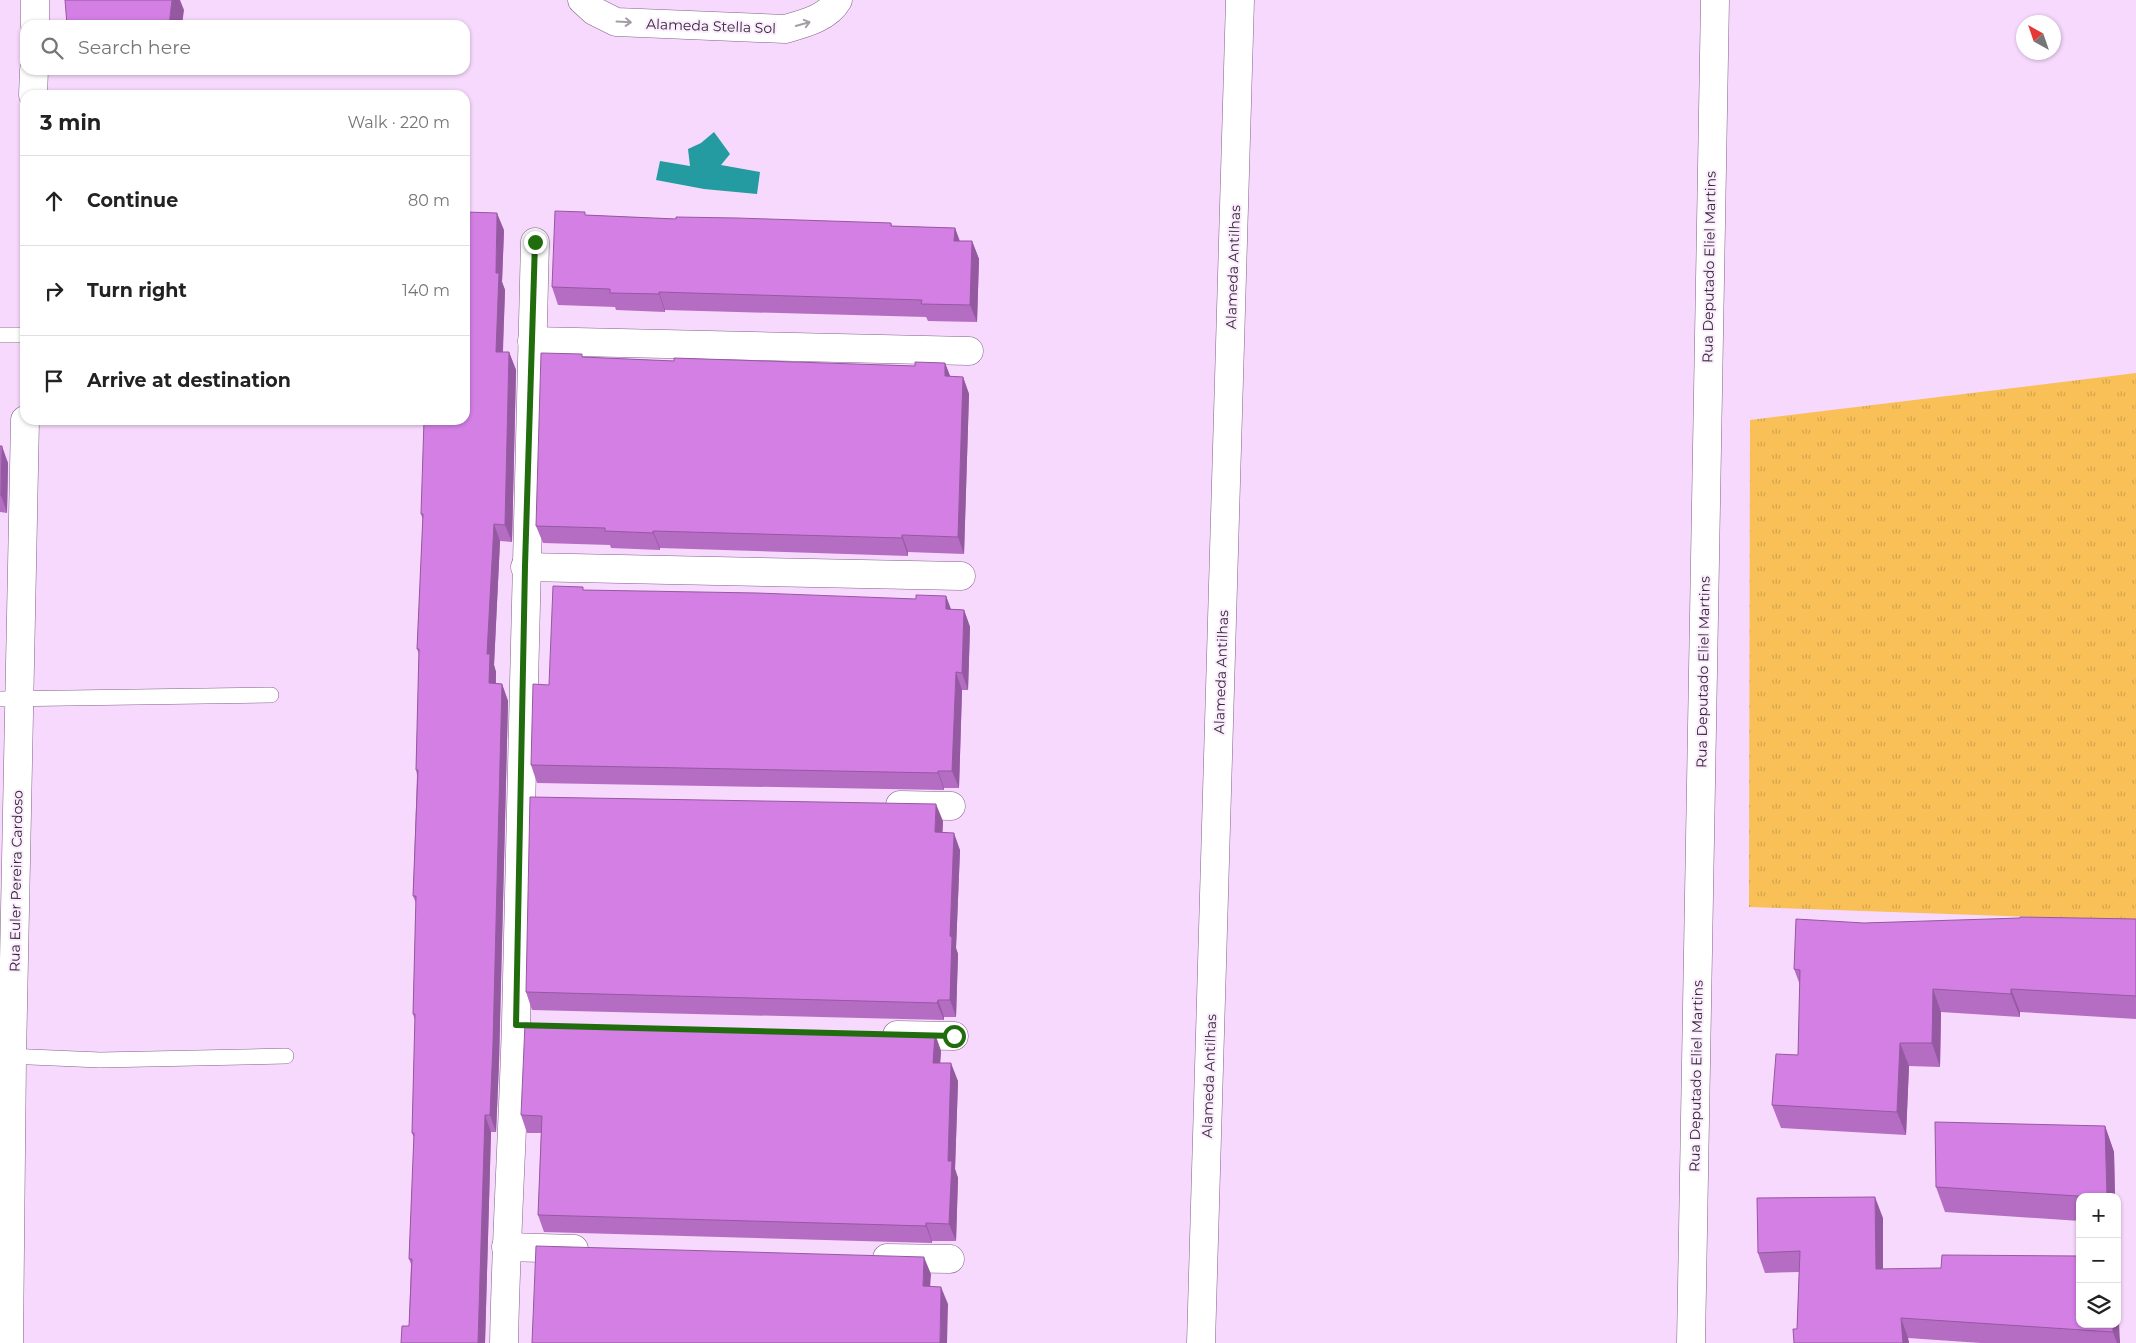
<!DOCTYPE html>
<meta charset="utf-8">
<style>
:root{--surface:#fff;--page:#f6f6f6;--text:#222;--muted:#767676;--line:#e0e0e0}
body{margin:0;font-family:Montserrat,sans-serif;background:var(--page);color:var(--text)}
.controls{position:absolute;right:15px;bottom:15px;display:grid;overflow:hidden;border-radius:10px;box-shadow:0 1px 4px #0004}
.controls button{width:45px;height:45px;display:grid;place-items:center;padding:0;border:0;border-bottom:1px solid var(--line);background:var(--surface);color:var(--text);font:25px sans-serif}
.compass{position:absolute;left:2016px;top:15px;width:45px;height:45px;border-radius:50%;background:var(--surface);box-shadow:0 1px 4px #0004;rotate:320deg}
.stop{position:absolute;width:15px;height:15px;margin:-11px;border:4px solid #216d0e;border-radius:50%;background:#fff}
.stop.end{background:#216d0e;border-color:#fff;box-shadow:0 1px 5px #0008}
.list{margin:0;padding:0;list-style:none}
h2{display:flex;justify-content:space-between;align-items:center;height:65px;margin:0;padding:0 20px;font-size:21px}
h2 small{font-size:16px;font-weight:400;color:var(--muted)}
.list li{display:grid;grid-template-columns:32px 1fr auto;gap:15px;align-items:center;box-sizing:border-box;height:90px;padding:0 20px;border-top:1px solid var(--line)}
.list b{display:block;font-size:19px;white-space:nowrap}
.list em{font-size:16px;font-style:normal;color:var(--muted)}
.icon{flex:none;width:28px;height:28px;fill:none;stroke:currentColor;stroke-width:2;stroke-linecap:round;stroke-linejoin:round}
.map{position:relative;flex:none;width:2136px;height:1343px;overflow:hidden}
.search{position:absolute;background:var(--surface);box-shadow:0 1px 4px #0004;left:20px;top:20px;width:450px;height:55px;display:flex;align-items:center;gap:12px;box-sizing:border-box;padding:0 18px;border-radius:15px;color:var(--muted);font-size:19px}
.panel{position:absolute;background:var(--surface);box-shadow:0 1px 4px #0004;left:20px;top:90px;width:450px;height:335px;border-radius:15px}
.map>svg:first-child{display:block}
</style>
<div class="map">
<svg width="2136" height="1343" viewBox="0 0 2136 1343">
<defs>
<pattern id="grass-tufts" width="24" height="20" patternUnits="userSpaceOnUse" patternTransform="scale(1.25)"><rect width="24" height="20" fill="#f8c057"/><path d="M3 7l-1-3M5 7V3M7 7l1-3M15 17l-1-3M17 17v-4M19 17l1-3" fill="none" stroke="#d5a54c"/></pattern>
</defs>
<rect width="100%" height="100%" fill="#f6d9fc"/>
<polygon fill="url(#grass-tufts)" points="2136,373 2136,928 2089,919 1749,907 1750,420"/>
<polygon fill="#239ba1" points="714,132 730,154 721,165 760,172 757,194 704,189 656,180 660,161 690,166 688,149 701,143"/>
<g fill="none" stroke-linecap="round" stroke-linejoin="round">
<defs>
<g id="lane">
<polyline points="0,335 25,335"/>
<polyline points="0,699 271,695"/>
<polyline points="7,1056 100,1060 286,1056"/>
</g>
<g id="street">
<path d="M582,0L594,11L616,22L785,29C803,24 828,18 838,0"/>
<polyline points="35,25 35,0"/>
<polyline points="33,95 34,70"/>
<polyline points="532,341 969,351"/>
<polyline points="525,567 961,576"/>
<polyline points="900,805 951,806"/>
<polyline points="897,1035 954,1036"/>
<polyline points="506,1247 574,1249"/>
<polyline points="887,1258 950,1259"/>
<polyline points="9,1343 12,1057 25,420"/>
<path d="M504,1343C506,1236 513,1129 516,1022C523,762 527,502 535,242"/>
<polyline points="1201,1343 1240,0"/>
<polyline points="1691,1343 1715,0"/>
</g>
</defs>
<use href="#lane" stroke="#826289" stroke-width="16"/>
<use href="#street" stroke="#826289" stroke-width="29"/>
<use href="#lane" stroke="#fff" stroke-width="15"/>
<use href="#street" stroke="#fff" stroke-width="28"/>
</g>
<g fill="#b56dc4">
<polygon points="90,70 175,70 174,73"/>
<polygon points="586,215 676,219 891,223 892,226 955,228 960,241 972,241 979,259 977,322 928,321 926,317 665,310 665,312 616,310 615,307 558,305 552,287"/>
<polygon points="504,230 502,282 505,290 503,352 509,352 516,370 512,542 500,541 494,665 496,672 496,683 502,684 508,701 499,1062 496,1132 491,1132 485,1343 401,1343 409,1326 411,1264 409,1259 414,1138 412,1133 415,1020 413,1014 416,903 413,896 417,775 416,770 419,654 417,649 423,520 421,514"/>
<polygon points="584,357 674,361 915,366 945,363 950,376 963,377 969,394 964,554 908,552 908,556 660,548 660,550 611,548 610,545 543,543 536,526"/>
<polygon points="0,446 8,463 7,513 0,512"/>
<polygon points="585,590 916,599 946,596 951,609 964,610 970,627 968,690 962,690 959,788 944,788 944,790 537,783 531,765 549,685"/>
<polygon points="943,821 942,832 960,850 956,948 958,954 956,1017 944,1017 944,1020 532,1010 526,992"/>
<polygon points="2136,919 2136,1019 2020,1012 2020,1017 1941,1012 1940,1067 1909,1066 1906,1135 1781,1128 1772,1105 1798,1055 1800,985 1794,969 1864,923"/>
<polygon points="935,1034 941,1051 940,1063 958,1081 955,1169 958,1178 956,1241 932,1241 932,1243 544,1232 538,1215 541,1133 527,1133 521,1115"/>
<polygon points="2105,1126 2114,1152 2115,1197 2080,1197 2080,1221 1945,1212 1936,1187"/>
<polygon points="1883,1218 1883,1269 2117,1324 2120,1343 1981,1343 1908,1338 1909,1343 1794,1343 1797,1329 1799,1272 1765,1273 1758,1253"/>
</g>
<g fill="#9459a0">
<polygon points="172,0 180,0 184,10 182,25 169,25"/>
<polygon points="497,213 504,230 502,282 505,290 502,369 496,352 496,273"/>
<polygon points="955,228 961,246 954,241"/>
<polygon points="972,241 979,259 977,322 970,305"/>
<polygon points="659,292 665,310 665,312 659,294"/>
<polygon points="509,352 516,370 512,542 505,525"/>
<polygon points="945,363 952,381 945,376"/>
<polygon points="963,377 969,394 964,554 958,537"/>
<polygon points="2,446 8,463 7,513 1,495"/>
<polygon points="494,524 500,541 494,665 496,672 495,701 489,683 487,654"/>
<polygon points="653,531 660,548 660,550 653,533"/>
<polygon points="902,535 908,552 908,556 902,538"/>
<polygon points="946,596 952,613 946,609"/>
<polygon points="964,610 970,627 968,690 962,673"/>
<polygon points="956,672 962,690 959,788 952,771"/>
<polygon points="502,684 508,701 499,1062 496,1132 490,1115"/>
<polygon points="938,771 944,788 944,790 938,773"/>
<polygon points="936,804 943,821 942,849 935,832"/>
<polygon points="954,833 960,850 956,948 958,954 956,1017 950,1000 950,936"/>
<polygon points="1933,989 1941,1012 1940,1067 1932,1043"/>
<polygon points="2011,989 2020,1012 2020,1017 2011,994"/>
<polygon points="938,1000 944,1017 944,1020 937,1003"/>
<polygon points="935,1034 941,1051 939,1080 933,1063"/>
<polygon points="1900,1043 1909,1066 1906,1135 1897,1112"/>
<polygon points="951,1063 958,1081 955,1169 958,1178 956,1241 949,1224 948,1161"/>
<polygon points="485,1115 491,1132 485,1343 478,1343"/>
<polygon points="2105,1126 2114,1152 2115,1197 2107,1197"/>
<polygon points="1875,1197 1883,1218 1883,1289 1876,1269"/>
<polygon points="926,1223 932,1241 932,1243 926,1226"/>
<polygon points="924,1257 931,1274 929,1303 923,1286"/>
<polygon points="2117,1281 2120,1343 2117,1343 2113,1332 2113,1324 2117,1324"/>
<polygon points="941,1287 948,1304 947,1343 940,1343"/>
<polygon points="1901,1318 1908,1338 1909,1343 1903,1343"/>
</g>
<g fill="#d37fe4" stroke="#9459a0">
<polygon points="65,0 172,0 169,25 67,25"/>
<polygon points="555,211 585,212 585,215 676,219 676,217 737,218 891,223 891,226 955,228 954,241 972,241 970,305 921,304 922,300 659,292 659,294 610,293 610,289 552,287"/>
<polygon points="465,212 497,213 496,273 499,273 496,352 509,352 505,525 494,524 487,654 490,654 489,683 502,684 493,1044 490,1115 485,1115 478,1343 401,1343 402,1326 409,1326 412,1259 409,1259 414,1133 412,1133 415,1014 413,1014 416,896 413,896 418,770 416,770 419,649 417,649 423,514 421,514 424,420 465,420"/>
<polygon points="541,353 582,354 582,357 674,361 674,358 915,366 915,362 945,363 945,376 963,377 958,537 902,535 902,538 653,531 653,533 605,531 605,528 536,526"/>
<polygon points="0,446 2,446 1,495 0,495"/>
<polygon points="553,586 583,587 583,590 757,593 916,599 916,595 946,596 946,609 964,610 962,673 956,672 952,771 938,771 938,773 531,765 533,684 549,685"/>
<polygon points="530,797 936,804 935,832 954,833 950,936 952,937 950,1000 938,1000 937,1003 526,992"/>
<polygon points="2020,917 2136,919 2136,996 2011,989 2011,994 1933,989 1932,1043 1900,1043 1897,1112 1772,1105 1776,1054 1798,1055 1800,970 1794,969 1796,919 1864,923 2020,918"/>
<polygon points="525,1024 935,1034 933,1063 951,1063 948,1161 952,1161 949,1224 926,1223 926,1226 538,1215 542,1116 521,1115"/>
<polygon points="1935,1122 2105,1126 2107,1197 2093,1197 1936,1187"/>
<polygon points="1875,1197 1876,1269 1941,1268 1942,1255 2080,1256 2080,1324 2113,1324 2113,1332 1901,1318 1903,1343 1794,1343 1793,1329 1797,1329 1800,1251 1758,1253 1757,1198"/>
<polygon points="536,1246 924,1257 923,1286 941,1287 940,1343 532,1343"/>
</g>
<defs><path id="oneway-shaft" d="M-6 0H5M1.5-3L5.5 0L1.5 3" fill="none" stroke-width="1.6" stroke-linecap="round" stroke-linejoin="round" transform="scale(1.25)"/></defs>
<g stroke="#a49da5">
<use href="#oneway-shaft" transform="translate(624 22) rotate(3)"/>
<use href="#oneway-shaft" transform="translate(803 24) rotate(-16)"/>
</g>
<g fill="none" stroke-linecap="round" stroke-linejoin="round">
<polyline stroke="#216d0e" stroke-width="6" points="535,242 525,566 516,1025 954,1036"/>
</g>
<g text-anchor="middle" stroke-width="4" stroke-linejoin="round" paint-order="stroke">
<g font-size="14" fill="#342637" stroke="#fbecfe">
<text transform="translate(711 26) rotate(2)" y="5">Alameda Stella Sol</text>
<text transform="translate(1233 267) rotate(-88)" y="5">Alameda Antilhas</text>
<text transform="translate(1709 267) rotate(-89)" y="5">Rua Deputado Eliel Martins</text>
<text transform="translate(1221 672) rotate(-88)" y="5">Alameda Antilhas</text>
<text transform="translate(1703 672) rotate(-89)" y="5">Rua Deputado Eliel Martins</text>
<text transform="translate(16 881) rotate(-89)" y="5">Rua Euler Pereira Cardoso</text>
<text transform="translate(1209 1076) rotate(-88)" y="5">Alameda Antilhas</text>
<text transform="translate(1696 1076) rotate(-89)" y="5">Rua Deputado Eliel Martins</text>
</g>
</g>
</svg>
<div class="controls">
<button>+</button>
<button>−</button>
<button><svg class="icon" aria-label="layers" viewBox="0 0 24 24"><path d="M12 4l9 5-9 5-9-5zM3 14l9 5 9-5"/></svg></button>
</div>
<svg class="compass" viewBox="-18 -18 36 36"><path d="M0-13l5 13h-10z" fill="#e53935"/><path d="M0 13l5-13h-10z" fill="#767676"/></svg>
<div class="stop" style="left:954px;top:1036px"></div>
<div class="stop end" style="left:535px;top:242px"></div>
<div class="search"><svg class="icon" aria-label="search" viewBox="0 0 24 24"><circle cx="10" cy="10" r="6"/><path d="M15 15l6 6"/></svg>Search here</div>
<section class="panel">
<h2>3 min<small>Walk · 220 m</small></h2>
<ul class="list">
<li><svg class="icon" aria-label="ahead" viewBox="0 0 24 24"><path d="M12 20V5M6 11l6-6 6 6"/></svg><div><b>Continue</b></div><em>80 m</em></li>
<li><svg class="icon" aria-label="right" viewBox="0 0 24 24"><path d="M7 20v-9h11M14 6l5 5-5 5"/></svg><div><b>Turn right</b></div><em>140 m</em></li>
<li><svg class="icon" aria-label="arrive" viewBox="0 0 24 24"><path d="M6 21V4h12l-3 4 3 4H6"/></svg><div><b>Arrive at destination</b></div></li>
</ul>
</section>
</div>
